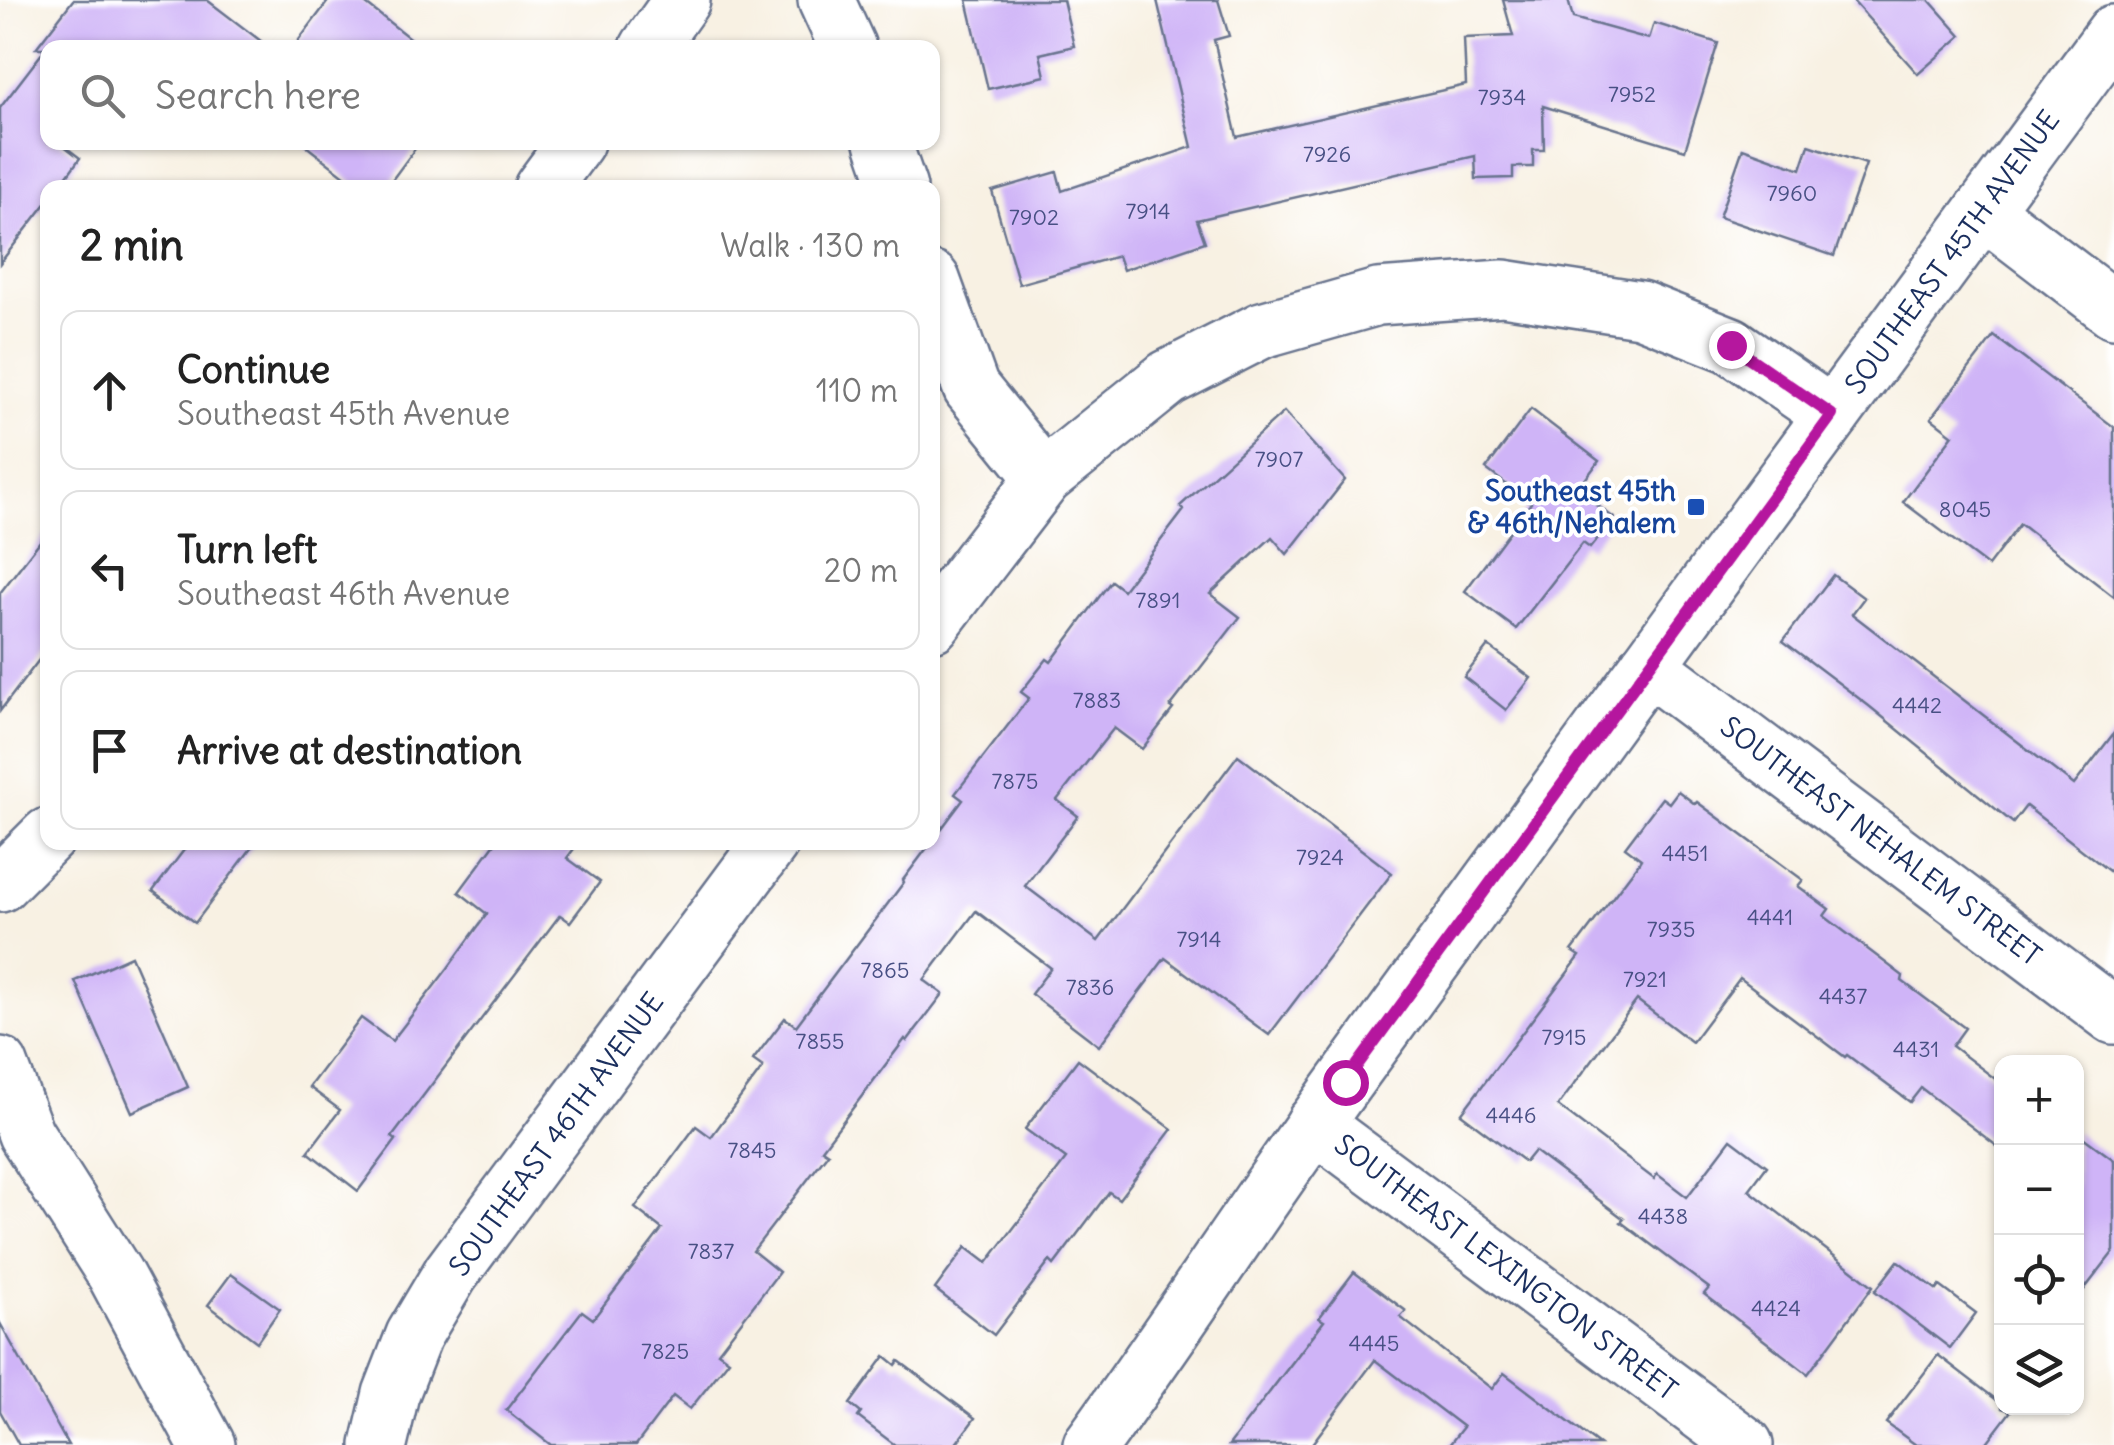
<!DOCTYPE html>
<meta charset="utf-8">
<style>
:root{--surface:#fff;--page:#f6f6f6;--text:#222;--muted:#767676;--line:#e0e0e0}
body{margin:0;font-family:Delius,sans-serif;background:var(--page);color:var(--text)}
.controls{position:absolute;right:30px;bottom:30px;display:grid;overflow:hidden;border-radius:20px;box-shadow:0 2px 8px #0004}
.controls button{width:90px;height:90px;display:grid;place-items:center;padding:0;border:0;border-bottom:2px solid var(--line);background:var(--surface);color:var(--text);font:50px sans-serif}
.stop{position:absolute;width:30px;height:30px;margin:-22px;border:8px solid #b5179e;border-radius:50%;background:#fff}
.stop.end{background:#b5179e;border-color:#fff;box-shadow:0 2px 10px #0008}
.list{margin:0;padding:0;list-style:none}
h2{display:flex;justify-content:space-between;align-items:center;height:130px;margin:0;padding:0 40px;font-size:42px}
h2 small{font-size:32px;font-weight:400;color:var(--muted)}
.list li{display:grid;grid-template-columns:65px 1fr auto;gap:30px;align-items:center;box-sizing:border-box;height:160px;margin:0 20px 20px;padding:0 20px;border:2px solid var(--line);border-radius:20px}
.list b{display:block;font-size:38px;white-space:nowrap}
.list p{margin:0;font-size:32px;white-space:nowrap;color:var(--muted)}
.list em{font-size:32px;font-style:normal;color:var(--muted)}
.icon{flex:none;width:55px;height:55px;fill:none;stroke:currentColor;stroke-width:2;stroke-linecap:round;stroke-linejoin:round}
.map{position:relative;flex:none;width:2114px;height:1445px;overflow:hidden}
.search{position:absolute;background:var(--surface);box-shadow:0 2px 8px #0004;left:40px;top:40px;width:900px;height:110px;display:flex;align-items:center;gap:25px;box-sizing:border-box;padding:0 35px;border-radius:20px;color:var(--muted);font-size:38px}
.panel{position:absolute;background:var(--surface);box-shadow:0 2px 8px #0004;left:40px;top:180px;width:900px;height:670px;border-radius:20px}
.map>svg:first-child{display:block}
</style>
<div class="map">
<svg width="2114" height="1445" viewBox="0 0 2114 1445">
<rect width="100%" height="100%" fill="#fff"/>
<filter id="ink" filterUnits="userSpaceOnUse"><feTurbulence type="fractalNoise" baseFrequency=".01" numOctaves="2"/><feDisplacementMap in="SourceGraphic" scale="20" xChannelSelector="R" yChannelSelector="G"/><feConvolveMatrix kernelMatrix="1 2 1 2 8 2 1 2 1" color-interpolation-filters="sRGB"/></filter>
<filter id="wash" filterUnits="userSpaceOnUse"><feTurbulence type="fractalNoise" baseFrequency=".0048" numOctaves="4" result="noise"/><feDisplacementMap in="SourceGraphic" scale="40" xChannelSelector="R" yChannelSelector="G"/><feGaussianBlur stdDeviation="2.25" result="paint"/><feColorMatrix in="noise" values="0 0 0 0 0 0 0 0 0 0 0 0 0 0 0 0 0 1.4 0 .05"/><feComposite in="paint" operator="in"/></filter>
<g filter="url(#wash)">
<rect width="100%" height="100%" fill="#f8f1e3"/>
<g id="blocks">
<g fill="#cfb4f7">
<polygon points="73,0 207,0 270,48 48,48 48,142 59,142 80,158 58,188 48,188 48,201 0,263 0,108 46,48 36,48"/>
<polygon points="329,0 361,0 422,48 293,48"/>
<polygon points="967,0 1063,0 1074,46 1040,54 1045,76 988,89"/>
<polygon points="1157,0 1218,0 1229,36 1214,40 1237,137 1466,85 1464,38 1513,36 1503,0 1568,0 1573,18 1649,39 1654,23 1718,43 1685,150 1543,106 1544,150 1533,150 1533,167 1513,167 1513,178 1476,179 1475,156 1197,220 1205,242 1123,270 1118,256 1019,284 992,191 1057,172 1062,191 1192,147"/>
<polygon points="1852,0 1929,0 1961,36 1918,74"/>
<polygon points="301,142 420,142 386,188 360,188"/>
<polygon points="1809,145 1866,164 1834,256 1719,217 1743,148 1801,169"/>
<polygon points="1994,336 2114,427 2114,597 2020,524 1988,566 1903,502 1953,435 1931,418"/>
<polygon points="1531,409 1599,461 1577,490 1614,518 1590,548 1583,543 1516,629 1465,591 1531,503 1486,469"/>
<polygon points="1284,412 1345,480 1287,554 1272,537 1210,594 1240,617 1170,707 1173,709 1142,749 1114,728 1057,800 1078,816 1025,886 1098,941 1238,755 1392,873 1269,1035 1165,958 1099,1046 1031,994 1051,968 976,911 924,980 943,994 907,1041 905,1039 822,1149 828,1153 753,1251 779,1272 718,1352 729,1360 690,1409 673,1396 636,1445 551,1445 506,1410 582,1311 593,1319 662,1229 635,1208 696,1126 711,1137 763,1067 753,1060 785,1018 796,1026 904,882 903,880 963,800 955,794 1029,698 1021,692 1047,659 1051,662 1111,581 1123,590 1184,510 1180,506"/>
<polygon points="48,531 48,648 0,711 0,593"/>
<polygon points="1833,575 1864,598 1852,614 2074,785 2114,733 2114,875 2026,806 2013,823 1869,706 1783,641"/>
<polygon points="1488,646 1531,678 1506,710 1464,677"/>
<polygon points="1678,791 1695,804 1697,802 1803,880 1798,886 1829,909 1824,916 1903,976 1902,981 1965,1028 1952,1046 2002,1084 2002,1150 1921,1088 1910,1102 1847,1055 1845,1057 1740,978 1692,1042 1637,1000 1558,1106 1654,1179 1657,1174 1687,1197 1731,1139 1767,1166 1749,1190 1873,1286 1808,1374 1704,1294 1709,1288 1621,1222 1624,1219 1534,1151 1525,1162 1461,1114 1580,956 1572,951 1638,864 1641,859 1625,847 1662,798 1669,803"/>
<polygon points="190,842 256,842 195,923 153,891"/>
<polygon points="496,842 579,842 567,858 600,882 570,922 560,915 392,1137 396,1140 358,1191 308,1152 340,1110 309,1087 361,1018 392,1041 448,968 487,914 459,892"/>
<polygon points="131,956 188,1087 132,1112 75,981"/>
<polygon points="1078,1059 1172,1129 1119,1199 1109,1192 1054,1265 1050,1261 994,1335 935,1289 966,1247 987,1263 1066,1159 1025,1129"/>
<polygon points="2076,1132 2114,1160 2114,1251 2076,1300"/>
<polygon points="1898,1261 1937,1290 1940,1286 1976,1313 1950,1348 1875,1291"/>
<polygon points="1354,1272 1406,1311 1400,1317 1492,1389 1504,1373 1599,1445 1449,1445 1463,1427 1375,1360 1311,1445 1229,1445 1324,1321 1319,1318"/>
<polygon points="231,1274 280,1309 257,1342 208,1305"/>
<polygon points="0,1323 68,1445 19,1445 0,1411"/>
<polygon points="1938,1355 2002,1404 2002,1408 2011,1411 1985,1445 1916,1445 1886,1423"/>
<polygon points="885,1356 896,1365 899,1361 975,1418 955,1445 895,1445 858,1417 861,1413 850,1404"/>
</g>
</g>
</g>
<g filter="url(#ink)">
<use href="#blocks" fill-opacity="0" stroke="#68738d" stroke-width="2.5"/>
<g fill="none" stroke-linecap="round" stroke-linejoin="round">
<defs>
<g id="minor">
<polyline points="826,0 848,48"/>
<polyline points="648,48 682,0"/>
<polyline points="883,142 899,188"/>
<polyline points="542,188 576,142"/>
<polyline points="1983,210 2114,310"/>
<polyline points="932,280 971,388 1044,478"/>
<polyline points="932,624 1044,478 1168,378 1262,330 1378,297 1503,288 1640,309 1731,345 1832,415"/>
<polyline points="1648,666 2114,1016"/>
<polyline points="0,884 48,836"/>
<polyline points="0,1065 26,1134 115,1274 207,1445"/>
<polyline points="1314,1124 1745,1445"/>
<polyline points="379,1445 391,1394 414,1335 451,1273 771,842"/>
<path d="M1091,1445C1177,1327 1256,1204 1342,1086C1597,733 1855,383 2114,33"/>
</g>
</defs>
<use href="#minor" stroke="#68738d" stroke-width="60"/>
<use href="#minor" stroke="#fff" stroke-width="55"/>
</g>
</g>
<g fill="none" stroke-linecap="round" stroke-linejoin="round" filter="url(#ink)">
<polyline stroke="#b5179e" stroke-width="12" points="1345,1082 1832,415 1731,345"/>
</g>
<rect fill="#1a4fb4" stroke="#fff" stroke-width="4" x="1686" y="497" width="20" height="20" rx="5"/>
<g text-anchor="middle" stroke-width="8" stroke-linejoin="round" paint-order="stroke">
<g font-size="22" fill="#485084">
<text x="1632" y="102">7952</text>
<text x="1502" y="105">7934</text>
<text x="1327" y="162">7926</text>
<text x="1792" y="201">7960</text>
<text x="1148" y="219">7914</text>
<text x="1034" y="225">7902</text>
<text x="1279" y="467">7907</text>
<text x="1965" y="517">8045</text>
<text x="1158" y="608">7891</text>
<text x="1097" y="708">7883</text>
<text x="1917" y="713">4442</text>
<text x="1015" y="789">7875</text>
<text x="1685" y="861">4451</text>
<text x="1320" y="865">7924</text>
<text x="1770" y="925">4441</text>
<text x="1671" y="937">7935</text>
<text x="1199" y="947">7914</text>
<text x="885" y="978">7865</text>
<text x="1645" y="987">7921</text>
<text x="1090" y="995">7836</text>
<text x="1843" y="1004">4437</text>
<text x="1564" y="1045">7915</text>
<text x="820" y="1049">7855</text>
<text x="1916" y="1057">4431</text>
<text x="1511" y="1123">4446</text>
<text x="752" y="1158">7845</text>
<text x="1663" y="1224">4438</text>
<text x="711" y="1259">7837</text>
<text x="1776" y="1316">4424</text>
<text x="1374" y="1351">4445</text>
<text x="665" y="1359">7825</text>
</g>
<g font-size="28" fill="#1b2f5e" stroke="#fff">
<text transform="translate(1952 252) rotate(-54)" y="10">SOUTHEAST 45TH AVENUE</text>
<text transform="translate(1881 841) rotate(37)" y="10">SOUTHEAST NEHALEM STREET</text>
<text transform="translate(556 1134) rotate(-54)" y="10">SOUTHEAST 46TH AVENUE</text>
<text transform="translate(1506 1267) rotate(37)" y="10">SOUTHEAST LEXINGTON STREET</text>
</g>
<g font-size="28" font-weight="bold" fill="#164399" stroke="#fff" text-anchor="end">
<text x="1676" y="501">Southeast 45th<tspan x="1676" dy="32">&amp; 46th/Nehalem</tspan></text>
</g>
</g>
</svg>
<div class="controls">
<button>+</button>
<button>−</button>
<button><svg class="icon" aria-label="locate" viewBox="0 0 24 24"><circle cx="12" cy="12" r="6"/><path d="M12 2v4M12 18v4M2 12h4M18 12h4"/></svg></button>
<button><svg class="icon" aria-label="layers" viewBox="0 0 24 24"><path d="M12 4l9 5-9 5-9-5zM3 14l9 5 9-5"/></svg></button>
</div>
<div class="stop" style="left:1345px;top:1082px"></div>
<div class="stop end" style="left:1731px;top:345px"></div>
<div class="search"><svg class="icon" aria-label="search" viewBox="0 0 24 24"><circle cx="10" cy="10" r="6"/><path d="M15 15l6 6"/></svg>Search here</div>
<section class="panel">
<h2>2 min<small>Walk · 130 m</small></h2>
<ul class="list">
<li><svg class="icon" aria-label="ahead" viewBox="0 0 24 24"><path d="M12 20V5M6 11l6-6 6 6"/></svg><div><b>Continue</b><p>Southeast 45th Avenue</p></div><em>110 m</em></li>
<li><svg class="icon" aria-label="left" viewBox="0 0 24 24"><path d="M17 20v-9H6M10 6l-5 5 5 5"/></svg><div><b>Turn left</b><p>Southeast 46th Avenue</p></div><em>20 m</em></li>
<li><svg class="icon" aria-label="arrive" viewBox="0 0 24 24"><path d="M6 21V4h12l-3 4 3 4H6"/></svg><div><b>Arrive at destination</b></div></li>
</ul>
</section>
</div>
